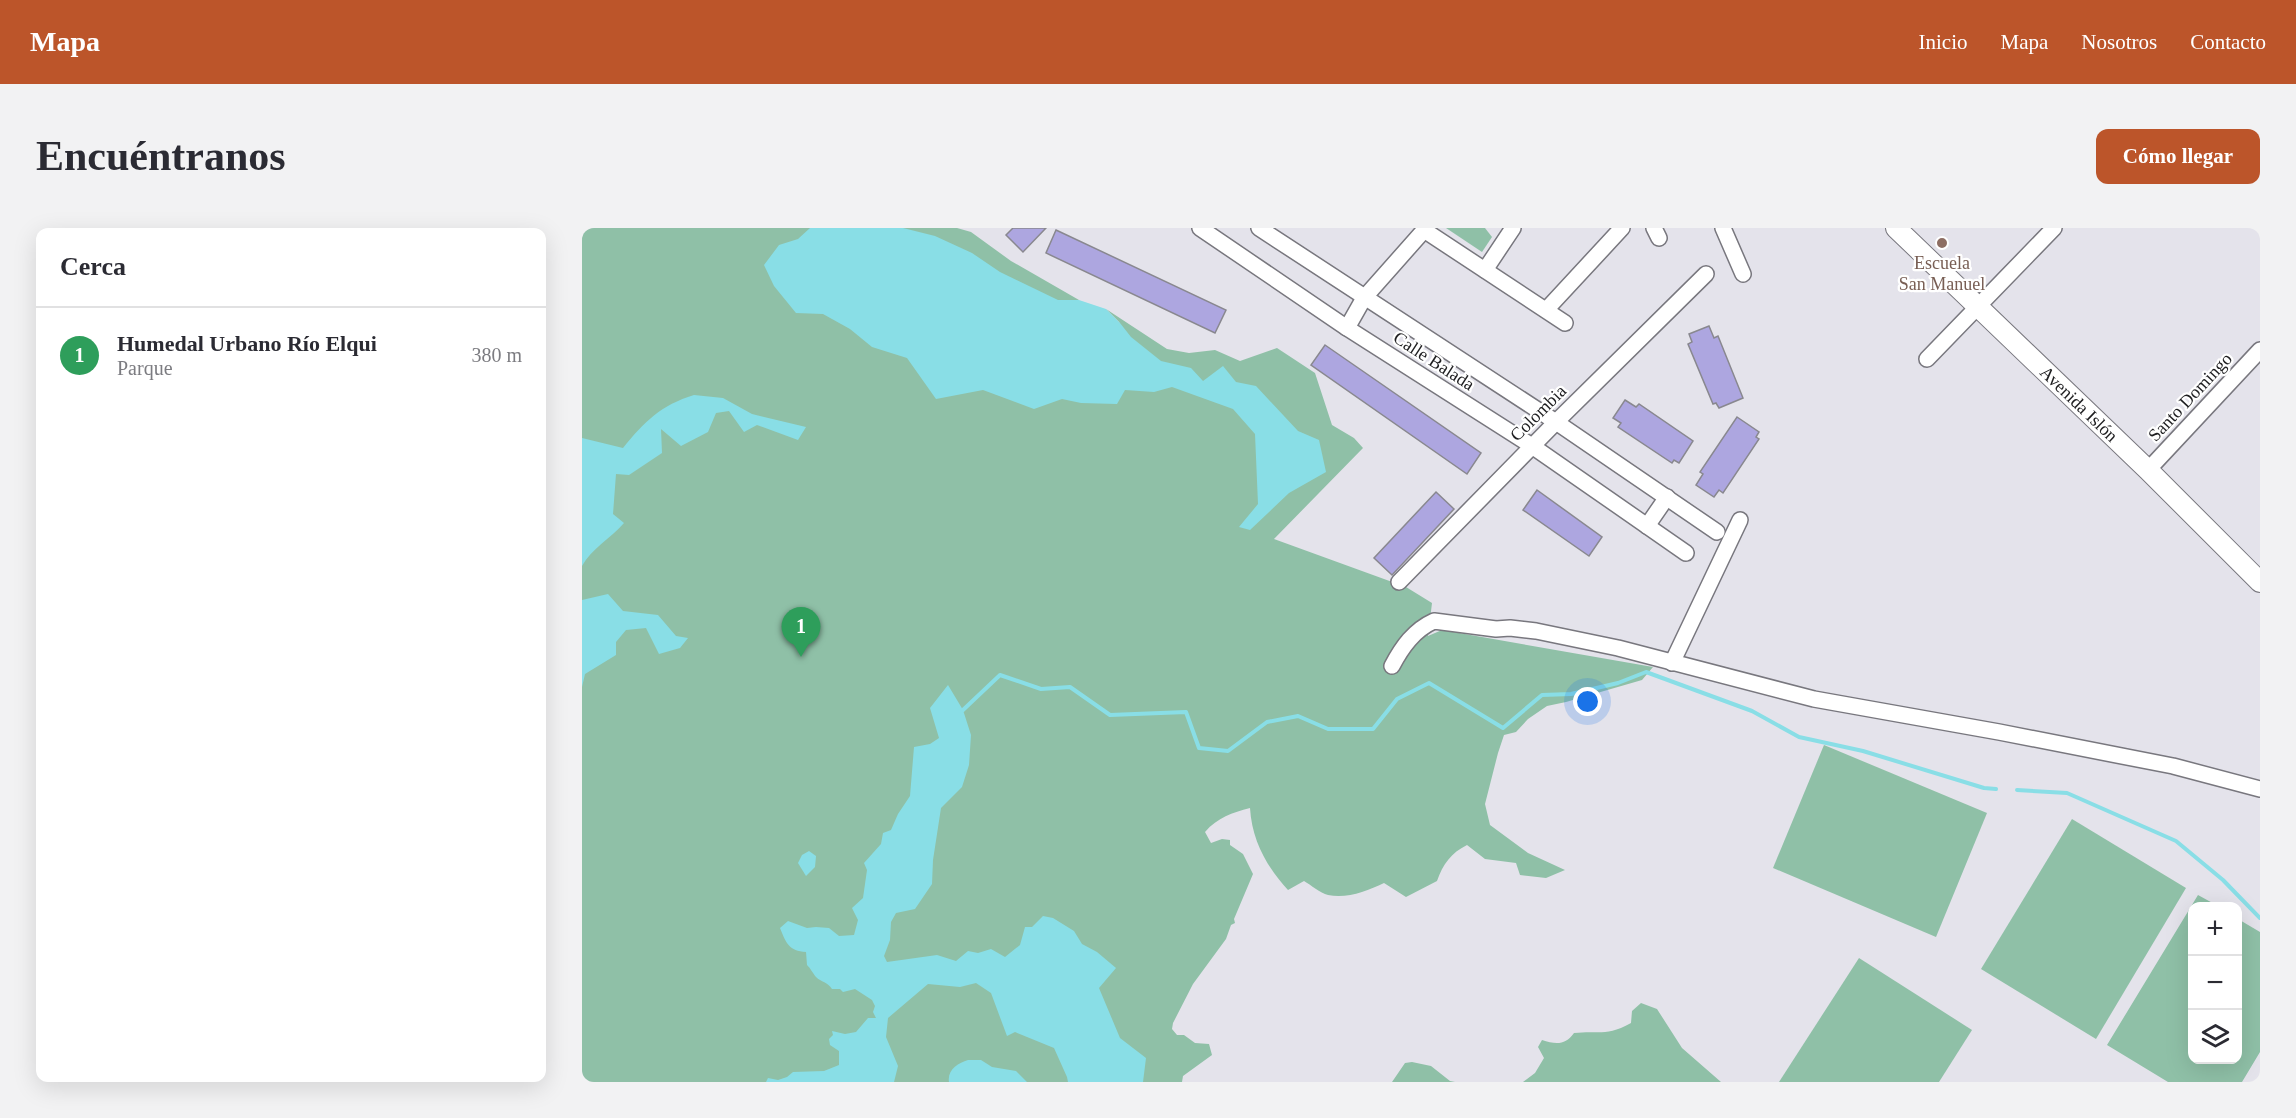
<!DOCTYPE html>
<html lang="es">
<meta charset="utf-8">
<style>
:root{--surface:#fff;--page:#f2f2f3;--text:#2b2b33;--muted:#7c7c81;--line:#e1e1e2;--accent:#bc552a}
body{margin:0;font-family:"Times New Roman",serif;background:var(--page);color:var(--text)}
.controls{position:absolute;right:18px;bottom:18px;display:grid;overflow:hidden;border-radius:12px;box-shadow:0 6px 24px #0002}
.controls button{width:54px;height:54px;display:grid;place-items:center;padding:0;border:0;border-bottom:2px solid var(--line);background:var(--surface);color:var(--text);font:30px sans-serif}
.you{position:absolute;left:1006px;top:474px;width:21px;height:21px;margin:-15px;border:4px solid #fff;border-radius:50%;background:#1a73e8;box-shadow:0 0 0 9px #1a73e833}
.badge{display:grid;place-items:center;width:39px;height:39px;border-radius:50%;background:var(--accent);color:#fff;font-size:20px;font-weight:700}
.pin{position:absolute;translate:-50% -50px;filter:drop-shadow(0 2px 3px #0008)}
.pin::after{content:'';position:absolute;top:32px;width:21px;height:18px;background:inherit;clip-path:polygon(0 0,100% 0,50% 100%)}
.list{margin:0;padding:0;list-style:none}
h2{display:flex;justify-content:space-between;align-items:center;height:78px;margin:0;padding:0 24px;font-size:26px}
h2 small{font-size:20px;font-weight:400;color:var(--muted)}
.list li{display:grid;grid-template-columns:39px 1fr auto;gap:18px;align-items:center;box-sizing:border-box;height:96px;padding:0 24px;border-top:2px solid var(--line)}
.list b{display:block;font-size:22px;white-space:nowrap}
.list p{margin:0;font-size:20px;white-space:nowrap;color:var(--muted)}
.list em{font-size:20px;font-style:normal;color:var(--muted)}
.icon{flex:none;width:33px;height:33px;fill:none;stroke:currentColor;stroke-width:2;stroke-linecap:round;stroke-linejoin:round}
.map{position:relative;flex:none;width:1678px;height:854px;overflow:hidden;border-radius:12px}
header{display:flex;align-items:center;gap:36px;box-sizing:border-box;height:84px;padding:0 30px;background:var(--accent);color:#fff}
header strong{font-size:28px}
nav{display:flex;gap:33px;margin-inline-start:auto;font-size:21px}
.intro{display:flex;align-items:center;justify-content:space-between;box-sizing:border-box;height:144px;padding:0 36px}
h1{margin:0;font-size:42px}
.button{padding:15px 27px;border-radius:12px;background:var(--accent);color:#fff;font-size:21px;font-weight:700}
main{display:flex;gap:36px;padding:0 36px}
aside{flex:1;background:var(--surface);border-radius:12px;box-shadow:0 6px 24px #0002}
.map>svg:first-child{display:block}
</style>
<header>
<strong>Mapa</strong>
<nav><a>Inicio</a><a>Mapa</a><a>Nosotros</a><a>Contacto</a></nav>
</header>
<div class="intro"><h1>Encuéntranos</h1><a class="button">Cómo llegar</a></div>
<main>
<aside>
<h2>Cerca<small></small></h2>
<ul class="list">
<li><span class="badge" style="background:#2e9e5b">1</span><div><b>Humedal Urbano Río Elqui</b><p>Parque</p></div><em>380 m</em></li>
</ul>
</aside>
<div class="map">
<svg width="1678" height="854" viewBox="0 0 1678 854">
<rect width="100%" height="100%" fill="#e4e3eb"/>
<g fill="#8fc0a7">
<path d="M0,0H375L389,4L429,33L497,72H492L538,95L524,81L585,121L607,125L633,122L658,133L695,120L733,145L750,197L772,210L781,220L692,311L824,359L850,375L846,408L860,402L1071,439L1060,452L984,474L965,478L946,491L934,504L922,507L916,525L903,576L908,597L946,625L983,642L964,650L938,647L934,635L903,631L885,617C869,625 861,636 855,653L824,669L802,655C785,663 765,671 746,667C738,665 729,657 722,653L706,662C685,639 670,613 668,580C650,585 636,589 623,604L629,615L640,611L648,612V617L661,626L671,646L652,691L653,695L649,697L644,711L611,756L591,795L590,801L595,807H602L613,815L627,816L630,827L601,848L600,854H0Z"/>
<polygon points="864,0 903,0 910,9 900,24"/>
<polygon points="1242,517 1405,585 1354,709 1191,640"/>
<polygon points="1490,591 1604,660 1514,811 1399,741"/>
<polygon points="1616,667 1636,678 1610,678 1610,832 1656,832 1656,691 1678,704 1678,824 1660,854 1586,854 1525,817"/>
<polygon points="1277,730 1390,802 1357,854 1197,854"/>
<path d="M1059,775L1075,781L1100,820L1139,854H941L953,845L962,830L956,819L960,812C973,816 983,818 992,805C1017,802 1024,809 1049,795L1050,783Z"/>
<polygon points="830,834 849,838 868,853 873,854 810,854 823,835"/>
</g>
<g fill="#89dee6">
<polygon points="228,0 321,0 353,8 390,25 418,44 476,72 497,72 524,81 538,95 549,109 579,133 609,140 621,153 641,138 654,154 674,158 716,203 737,212 744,244 707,265 668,302 657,299 676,276 673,206 651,181 590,159 572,164 543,162 535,176 499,175 480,171 452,181 401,162 354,171 325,130 290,119 268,101 241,86 214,85 192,58 182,37 197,17 216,11"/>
<path d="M112,167L141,170L170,186L224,199L216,212L175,197L162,204L147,183L134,185L126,204L99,218L79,201L80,225L47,247L34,246L31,286L42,295C29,310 9,321 0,338V210L41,220C62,194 79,177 112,167Z"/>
<polygon points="26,366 41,383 76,387 94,408 106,410 98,420 77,426 64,400 44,402 34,414 34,427 3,446 0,459 0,372"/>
<path d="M366,457L381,482L389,507L387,537L380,559L359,580L351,632L350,656L333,681L314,685L309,694L308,712L302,728L305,734L355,727L374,733L386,723L396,725L409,721L423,729L438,717L443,699H450L461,688L471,690L492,703L500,716L515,724L534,740L517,760L538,810L564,830L561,854H486L485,849L472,820L433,804L425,808L409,765L394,755L378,759L346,756L306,790L304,809L316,838L312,854H184L186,850L196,852L205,849L211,844L242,843L257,837V823L248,817L247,811L251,807L250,803L263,806L274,804L286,790H294L291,784L293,778L290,772L273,761L261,764L258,761H250C246,754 239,754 234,749C230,744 229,741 225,737L224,724C207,723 204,715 198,700L206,693L225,700L234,699L247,700L257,708L272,707L276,692L270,680L281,670L285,642L282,635L299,616L301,605L309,602L316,586L328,568L332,519L348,516L357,510L348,480Z"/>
<polygon points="227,623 234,628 233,639 224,648 216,635 220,627"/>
<path d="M386,832H399L410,839L434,843L445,854H367C365,842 376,835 386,832Z"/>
</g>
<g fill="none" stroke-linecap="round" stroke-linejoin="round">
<g stroke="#89dee6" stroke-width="4">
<polyline points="381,482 418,447 459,461 488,459 528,487 604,484 617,520 646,523 685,494 716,488 746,501 791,501 815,471 847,455 921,500 960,467 989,466 1036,455 1064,444 1170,483 1217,509 1281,523 1402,560 1414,561"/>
<polyline points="1435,562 1485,565 1594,613 1641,652 1678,690"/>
</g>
</g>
<g fill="#ada6e0" stroke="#89888f" stroke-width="1.5">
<polygon points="431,0 464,0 441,24 424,7"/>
<polygon points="474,2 644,82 633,105 464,25"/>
<polygon points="1127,98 1132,110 1136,108 1161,170 1137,180 1134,175 1131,176 1106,116 1110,114 1107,106"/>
<polygon points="743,117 899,225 885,246 729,137"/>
<polygon points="1043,172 1054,179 1057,176 1111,213 1097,235 1092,232 1090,235 1036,199 1039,195 1031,190"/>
<polygon points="1155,189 1177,204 1174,209 1177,211 1141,265 1137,262 1132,269 1114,257 1121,246 1118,244"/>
<polygon points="955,262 1020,309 1007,328 941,282"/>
<polygon points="854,264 872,281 810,347 792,330"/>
</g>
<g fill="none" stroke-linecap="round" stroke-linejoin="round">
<defs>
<g id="minor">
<polyline points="618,0 765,100 950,218 1104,325"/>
<polyline points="677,0 974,194 1135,304"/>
<polyline points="1072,0 1077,10"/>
<polyline points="1141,0 1161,46"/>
<polyline points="842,2 983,95"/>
<polyline points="903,42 931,0"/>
<polyline points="964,82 1040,0"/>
<polyline points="765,100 782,70 844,0"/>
<polyline points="1345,131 1472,0"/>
<polyline points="1566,242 1678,122"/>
<polyline points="1065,298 1085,269"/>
<polyline points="817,354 974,194 1124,46"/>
<polyline points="1090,435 1158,292"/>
<path d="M810,438C820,419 832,402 852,393L914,401L928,400L954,403L1036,420L1232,471L1417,504L1591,538L1678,561"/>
</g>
<polyline id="major" points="1314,0 1566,242 1678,354"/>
</defs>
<use href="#minor" stroke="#78777e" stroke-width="18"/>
<use href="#major" stroke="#78777e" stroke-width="22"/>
<use href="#minor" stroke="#fff" stroke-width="15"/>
<use href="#major" stroke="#fff" stroke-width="20"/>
</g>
<circle fill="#8d6e63" stroke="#fff" stroke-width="2" cx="1360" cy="15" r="6"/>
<g text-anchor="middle" stroke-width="4.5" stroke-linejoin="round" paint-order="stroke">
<g font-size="18" fill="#785e54" stroke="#fff">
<text x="1360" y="41">Escuela<tspan x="1360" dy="21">San Manuel</tspan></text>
</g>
<g font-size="18" fill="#1e1e20" stroke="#fff">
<text transform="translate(852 133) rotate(33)" y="6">Calle Balada</text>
<text transform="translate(1608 169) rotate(-47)" y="6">Santo Domingo</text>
<text transform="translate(1497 176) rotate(44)" y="6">Avenida Islón</text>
<text transform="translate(956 185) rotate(-45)" y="6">Colombia</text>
</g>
</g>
</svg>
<div class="controls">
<button>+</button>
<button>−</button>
<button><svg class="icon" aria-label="layers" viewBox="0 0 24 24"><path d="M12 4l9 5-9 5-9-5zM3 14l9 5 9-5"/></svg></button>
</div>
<div class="you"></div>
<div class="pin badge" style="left:219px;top:429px;background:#2e9e5b">1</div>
</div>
</main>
